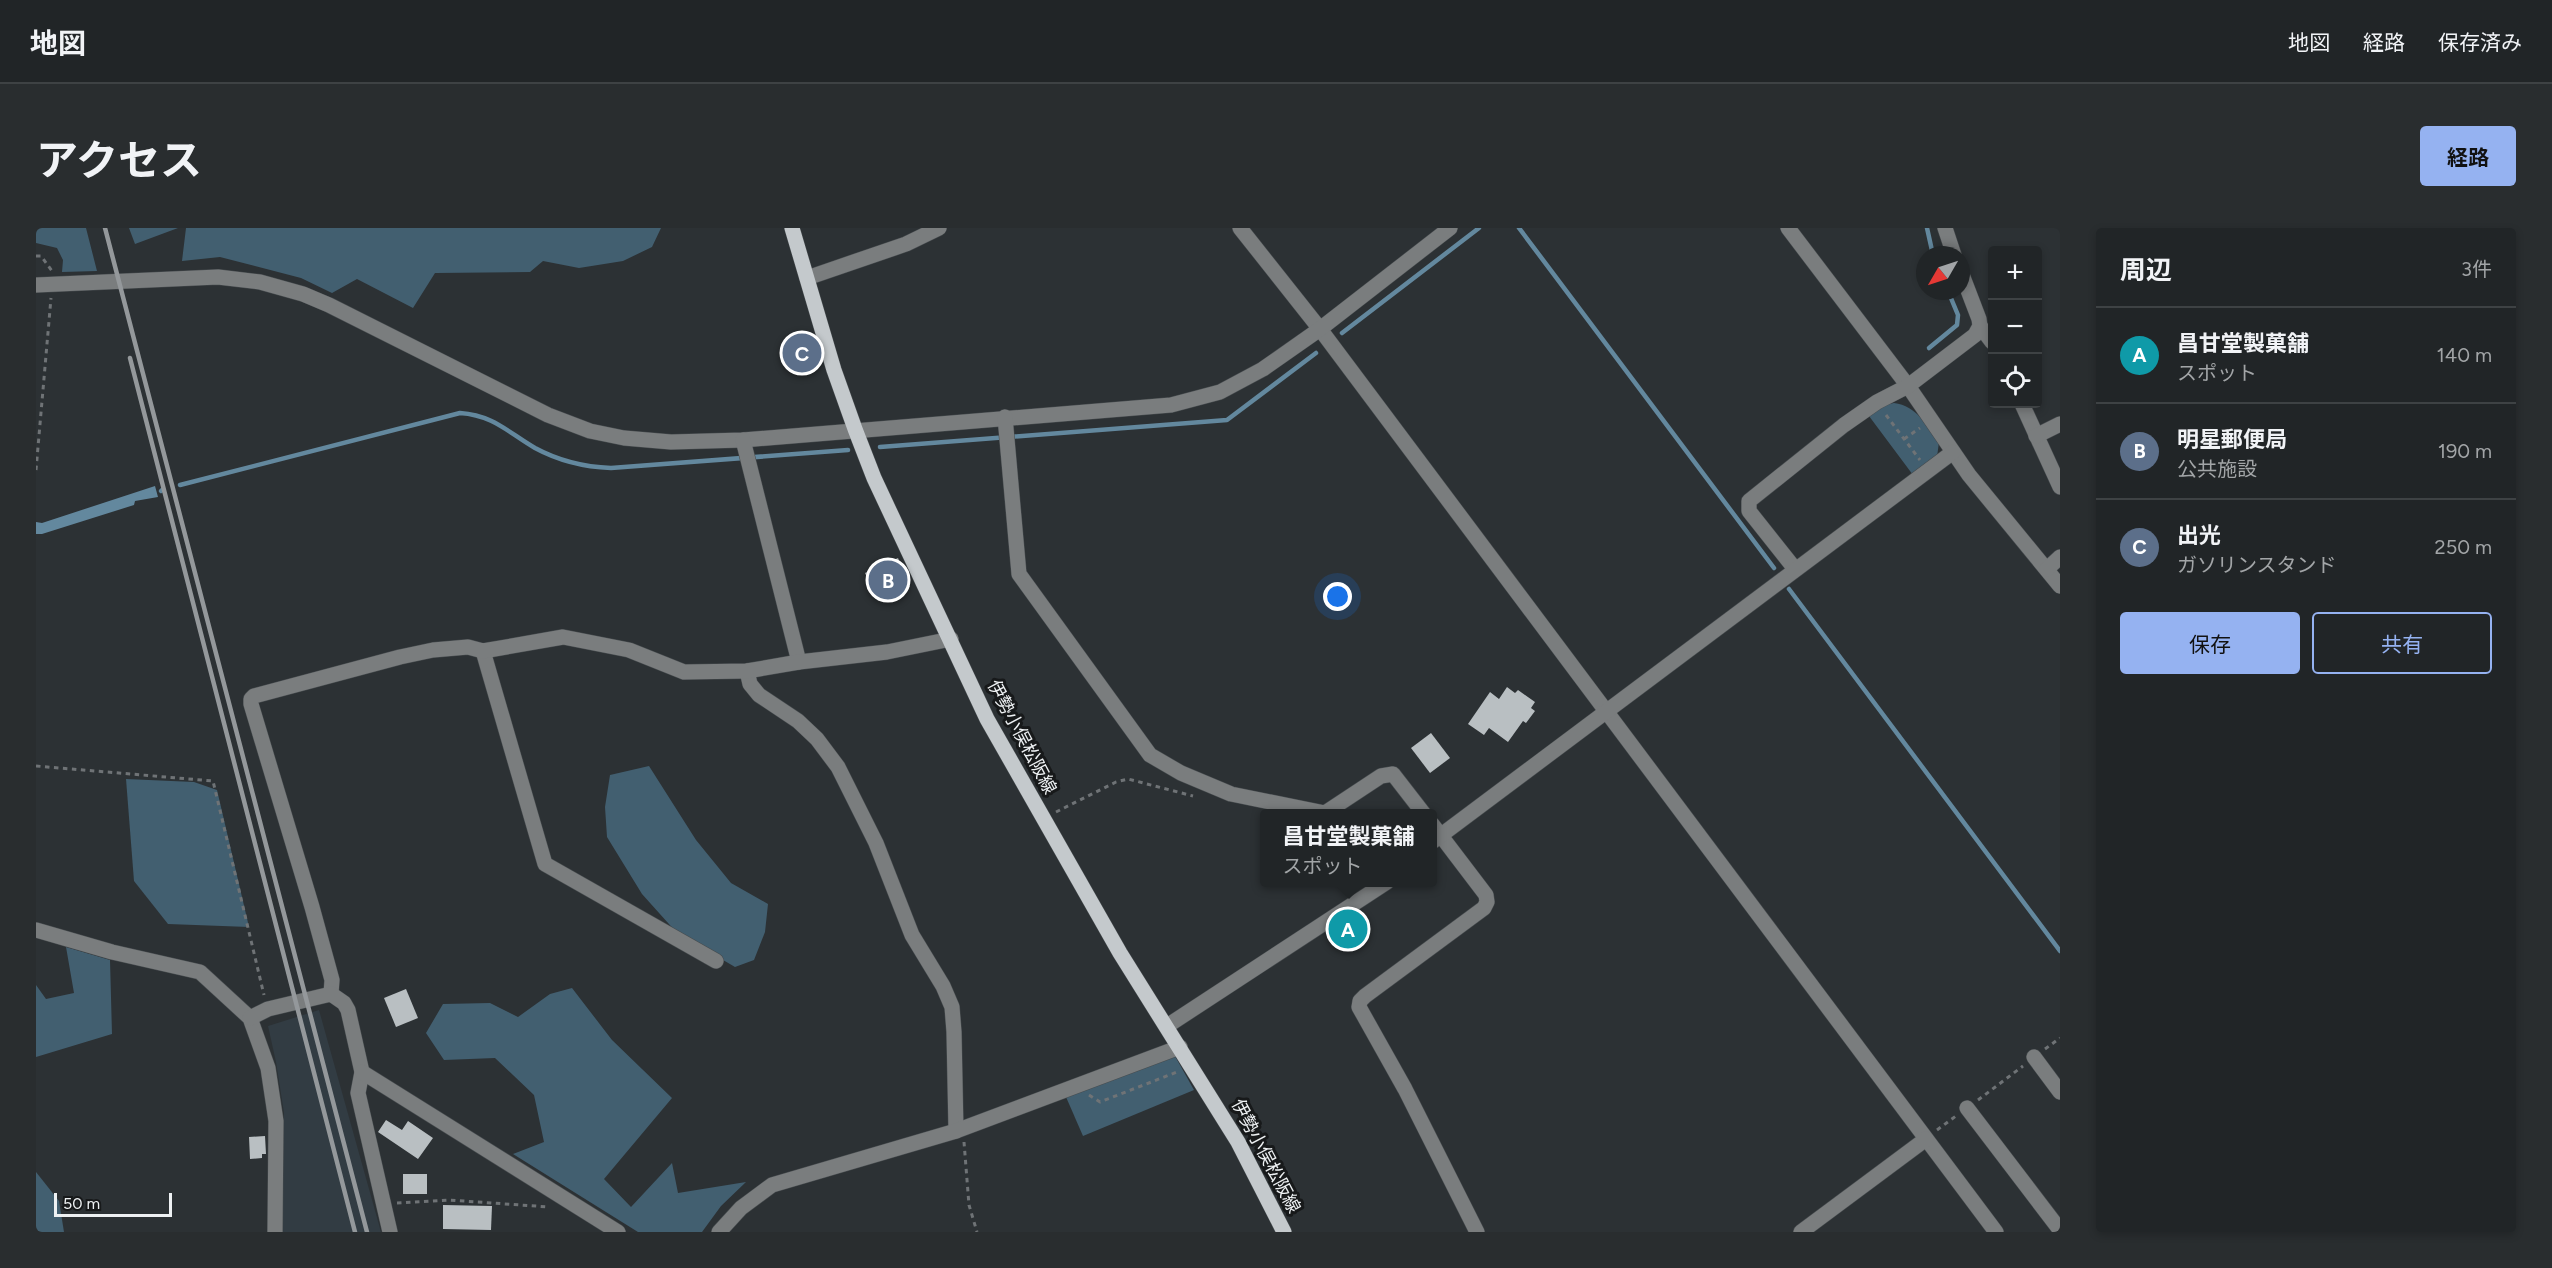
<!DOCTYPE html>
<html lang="ja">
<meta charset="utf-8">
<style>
:root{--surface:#212527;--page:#292d2f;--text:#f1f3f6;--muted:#a2a5a7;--line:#3e4244;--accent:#95b2f1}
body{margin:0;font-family:Figtree,"Noto Sans JP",sans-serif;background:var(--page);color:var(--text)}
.controls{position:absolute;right:18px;top:18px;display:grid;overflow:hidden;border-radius:6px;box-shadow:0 3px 9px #0003}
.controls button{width:54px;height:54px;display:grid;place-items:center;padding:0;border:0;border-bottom:2px solid var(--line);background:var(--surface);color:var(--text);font:30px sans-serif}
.compass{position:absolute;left:1880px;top:18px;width:54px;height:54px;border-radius:50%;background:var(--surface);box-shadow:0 3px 9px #0003;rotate:231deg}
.scale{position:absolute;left:18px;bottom:15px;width:118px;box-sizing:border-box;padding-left:6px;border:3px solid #eef1f3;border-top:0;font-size:16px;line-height:21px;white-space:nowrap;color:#eef1f3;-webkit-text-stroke:4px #17191a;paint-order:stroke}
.you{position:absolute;left:1302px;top:369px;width:21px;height:21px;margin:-15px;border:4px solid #fff;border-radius:50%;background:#1a73e8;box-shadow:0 0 0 9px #1a73e833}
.badge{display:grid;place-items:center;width:39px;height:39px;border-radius:50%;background:var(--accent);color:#fff;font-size:20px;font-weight:700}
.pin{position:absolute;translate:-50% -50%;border:3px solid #fff;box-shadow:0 2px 6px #0006}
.popup{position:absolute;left:1224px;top:581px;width:177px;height:78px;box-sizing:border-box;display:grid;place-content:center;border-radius:6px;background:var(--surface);filter:drop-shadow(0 2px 4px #0005);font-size:20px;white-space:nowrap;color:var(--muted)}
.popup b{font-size:22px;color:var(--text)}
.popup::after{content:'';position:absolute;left:50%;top:100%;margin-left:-12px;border:12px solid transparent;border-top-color:var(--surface)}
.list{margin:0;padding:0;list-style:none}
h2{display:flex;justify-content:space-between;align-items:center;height:78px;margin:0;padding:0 24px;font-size:26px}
h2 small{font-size:20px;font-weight:400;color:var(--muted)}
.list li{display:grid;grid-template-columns:39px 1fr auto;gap:18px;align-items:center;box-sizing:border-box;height:96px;padding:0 24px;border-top:2px solid var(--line)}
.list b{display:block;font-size:22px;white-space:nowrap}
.list p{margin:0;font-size:20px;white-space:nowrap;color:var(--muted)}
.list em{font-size:20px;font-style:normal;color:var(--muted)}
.actions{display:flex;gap:12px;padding:18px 24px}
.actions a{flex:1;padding:14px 0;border:2px solid var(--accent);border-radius:6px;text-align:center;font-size:21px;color:var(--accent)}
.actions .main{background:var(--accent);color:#111}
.icon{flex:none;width:33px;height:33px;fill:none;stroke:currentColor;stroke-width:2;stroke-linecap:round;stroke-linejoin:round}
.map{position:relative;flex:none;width:2024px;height:1004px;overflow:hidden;border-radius:6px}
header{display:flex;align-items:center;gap:36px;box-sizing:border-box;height:84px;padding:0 30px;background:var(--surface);border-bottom:2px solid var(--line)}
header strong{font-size:28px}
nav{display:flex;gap:33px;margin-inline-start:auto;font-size:21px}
.intro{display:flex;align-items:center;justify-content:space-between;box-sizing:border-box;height:144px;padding:0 36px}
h1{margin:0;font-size:42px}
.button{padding:15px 27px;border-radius:6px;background:var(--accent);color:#111;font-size:21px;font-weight:700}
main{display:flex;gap:36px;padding:0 36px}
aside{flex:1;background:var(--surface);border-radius:6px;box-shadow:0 3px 9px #0003}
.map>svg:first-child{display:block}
</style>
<header>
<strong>地図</strong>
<nav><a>地図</a><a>経路</a><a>保存済み</a></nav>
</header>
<div class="intro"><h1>アクセス</h1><a class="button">経路</a></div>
<main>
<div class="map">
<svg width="2024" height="1004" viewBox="0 0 2024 1004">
<rect width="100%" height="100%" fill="#2c3134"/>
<polygon fill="#323c43" points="283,782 345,1004 244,1004 248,885 240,834 232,798"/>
<g fill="#425f70">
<polygon points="0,0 50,0 61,43 26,44 27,32 21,20 0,15"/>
<polygon points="93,0 142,0 99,16"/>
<polygon points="150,0 625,0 616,19 587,33 543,40 507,33 494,44 399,45 377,80 321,51 296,65 265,50 184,29 146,33"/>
<path d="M1858,175C1881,178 1890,197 1903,214L1901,229L1877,247L1833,188L1848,177Z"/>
<polygon points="613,538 660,612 695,655 732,676 729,704 718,732 699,739 641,705 606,666 571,609 569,579 574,547"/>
<polygon points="90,551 158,554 181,562 213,699 132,696 98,653"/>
<polygon points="30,719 74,732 76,806 0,829 0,757 10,771 38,765"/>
<polygon points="536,760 576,812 636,870 568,951 595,979 636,935 642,965 710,954 685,978 666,1004 602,1004 477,926 508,914 498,867 459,830 408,832 390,805 407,776 454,775 482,789 514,766"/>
<polygon points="1139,828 1158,862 1047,908 1030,869"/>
<polygon points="0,944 23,973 28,1004 0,1004"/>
</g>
<polygon fill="#63889e" points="119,258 122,269 99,273 98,277 6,306 0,306 0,294 6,295"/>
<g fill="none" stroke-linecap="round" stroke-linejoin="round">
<g stroke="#63889e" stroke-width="4.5">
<polyline points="1483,0 1738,340"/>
<polyline points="1891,0 1897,27"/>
<polyline points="1306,105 1443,0"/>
<polyline points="1893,120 1921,97 1922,87 1912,63"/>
<polyline points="844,219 1191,192 1280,125"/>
<path d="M144,257L424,185C457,187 473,205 499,220C523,233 548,239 575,240L812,222"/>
<polyline points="125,263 126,262"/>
<polyline points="1753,361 2024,723"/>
</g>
</g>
<g fill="#b9bfc2">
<polygon points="862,330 874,359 842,373 829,345"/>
<polygon points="1471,459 1479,465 1482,462 1499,474 1495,480 1499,483 1490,495 1487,493 1472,514 1453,500 1448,507 1432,496 1454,464 1463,471"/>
<polygon points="1395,505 1414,530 1394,545 1375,520"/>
<polygon points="1319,687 1330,704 1307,719 1296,702"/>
<polygon points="370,761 382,790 360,799 348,770"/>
<polygon points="350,892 366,902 372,893 397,910 382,931 342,904"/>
<polygon points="229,908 230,926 226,926 226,930 214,931 213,909"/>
<rect x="367" y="946" width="24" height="20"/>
<polygon points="407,977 456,978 455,1002 407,1001"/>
</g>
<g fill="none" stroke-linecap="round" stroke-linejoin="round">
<defs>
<g id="minor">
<polyline points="1204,0 1284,101 1960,1004"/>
<polyline points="1752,0 1872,158 1933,247 2024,358"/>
<polyline points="1909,0 1918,27"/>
<polyline points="771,50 870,16 903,0"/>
<polyline points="0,57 182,49 224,54 267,66 293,77 512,187 554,203 588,210 635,214 707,212 1135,177 1184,164 1227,141 1284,101 1414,0"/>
<polyline points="1944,98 1956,114"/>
<polyline points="1986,176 2024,259"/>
<polyline points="969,189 983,346 1114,527 1145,545 1195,566 1289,585 1345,548 1357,546 1388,586"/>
<polyline points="2000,208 2024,196"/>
<polyline points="707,212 763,434"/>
<polyline points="1759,341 1713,283 1713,273 1808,197 1841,174 1872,158 1939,107 1944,98 1943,91 1925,44"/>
<polyline points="2011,341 2024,329"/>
<polyline points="447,423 509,636 680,733"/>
<polyline points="711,443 714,456 723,467 762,493 781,511 802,539 840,615 876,707 907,758 916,779 918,804 920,903"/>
<polyline points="1396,596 1450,667 1451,674 1448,680 1329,768 1324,773 1323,779 1369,861 1441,1004"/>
<polyline points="1396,614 1917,224"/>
<polyline points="0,702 76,724 164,744 214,790 232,840 240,893 239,1004"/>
<polyline points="295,766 296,752 276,679 215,476 215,471 218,468 364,429 397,422 432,419 447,423 527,409 593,422 648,444 711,443 763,434 851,424 915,411"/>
<polyline points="214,790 232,781 295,766 308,775 312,782 326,844 322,865 354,1004"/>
<polyline points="1131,798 1351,654"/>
<polyline points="1998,829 2024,864"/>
<polyline points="326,844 582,1004"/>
<polyline points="1931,880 2024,1002"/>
<polyline points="683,1004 705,980 736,957 920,903 1144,819"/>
<polyline points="1765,1004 1890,911"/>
</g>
<polyline id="major" points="756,0 798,142 819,201 838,250 951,491 1084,725 1202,914 1248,1004"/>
</defs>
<use href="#minor" stroke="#474c4f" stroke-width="16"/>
<use href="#major" stroke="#474c4f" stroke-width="16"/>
<g stroke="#6f7376" stroke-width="3" stroke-dasharray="4.5 4.5" stroke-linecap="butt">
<polyline points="0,28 5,28 16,43"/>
<polyline points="1850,187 1884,232"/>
<polyline points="1868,211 1884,200"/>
<polyline points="0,242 15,70"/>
<polyline points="0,538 177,553 228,767"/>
<polyline points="1020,584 1080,554 1092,551 1157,568"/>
<polyline points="2009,821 2024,810"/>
<polyline points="1053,867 1064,874 1141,844"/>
<polyline points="1942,872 1987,838"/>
<polyline points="1901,902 1920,888"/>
<polyline points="928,914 933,977 941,1004"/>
<polyline points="361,975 413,972 513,979"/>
</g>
<use href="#minor" stroke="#7a7d7e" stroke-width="15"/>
<use href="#major" stroke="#c4c9cc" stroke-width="15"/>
<g stroke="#94989b" stroke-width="4.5">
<polyline points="69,0 331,1004"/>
<polyline points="94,130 319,1004"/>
</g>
</g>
<g text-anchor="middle" stroke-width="6" stroke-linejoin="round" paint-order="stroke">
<g font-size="18" fill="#eef1f3" stroke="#17191a">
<text transform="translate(986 509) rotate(62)" y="6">伊勢小俣松阪線</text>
<text transform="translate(1230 928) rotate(62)" y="6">伊勢小俣松阪線</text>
</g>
</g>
</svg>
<div class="controls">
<button>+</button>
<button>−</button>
<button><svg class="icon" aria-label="locate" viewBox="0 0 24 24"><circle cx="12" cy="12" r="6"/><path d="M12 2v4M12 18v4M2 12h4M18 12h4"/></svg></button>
</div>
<svg class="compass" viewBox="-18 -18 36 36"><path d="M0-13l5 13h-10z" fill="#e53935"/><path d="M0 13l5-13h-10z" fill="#a2a5a7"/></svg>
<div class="scale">50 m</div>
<div class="you"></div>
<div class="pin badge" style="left:1312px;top:701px;background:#0f9aa8">A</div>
<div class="popup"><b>昌甘堂製菓舗</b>スポット</div>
<div class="pin badge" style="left:852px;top:352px;background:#5c6f8a">B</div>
<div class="pin badge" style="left:766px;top:125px;background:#5c6f8a">C</div>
</div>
<aside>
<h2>周辺<small>3件</small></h2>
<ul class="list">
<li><span class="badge" style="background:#0f9aa8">A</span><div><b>昌甘堂製菓舗</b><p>スポット</p></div><em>140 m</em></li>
<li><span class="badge" style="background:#5c6f8a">B</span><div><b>明星郵便局</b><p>公共施設</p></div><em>190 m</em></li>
<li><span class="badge" style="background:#5c6f8a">C</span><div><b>出光</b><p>ガソリンスタンド</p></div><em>250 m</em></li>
</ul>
<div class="actions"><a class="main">保存</a><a>共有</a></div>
</aside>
</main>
